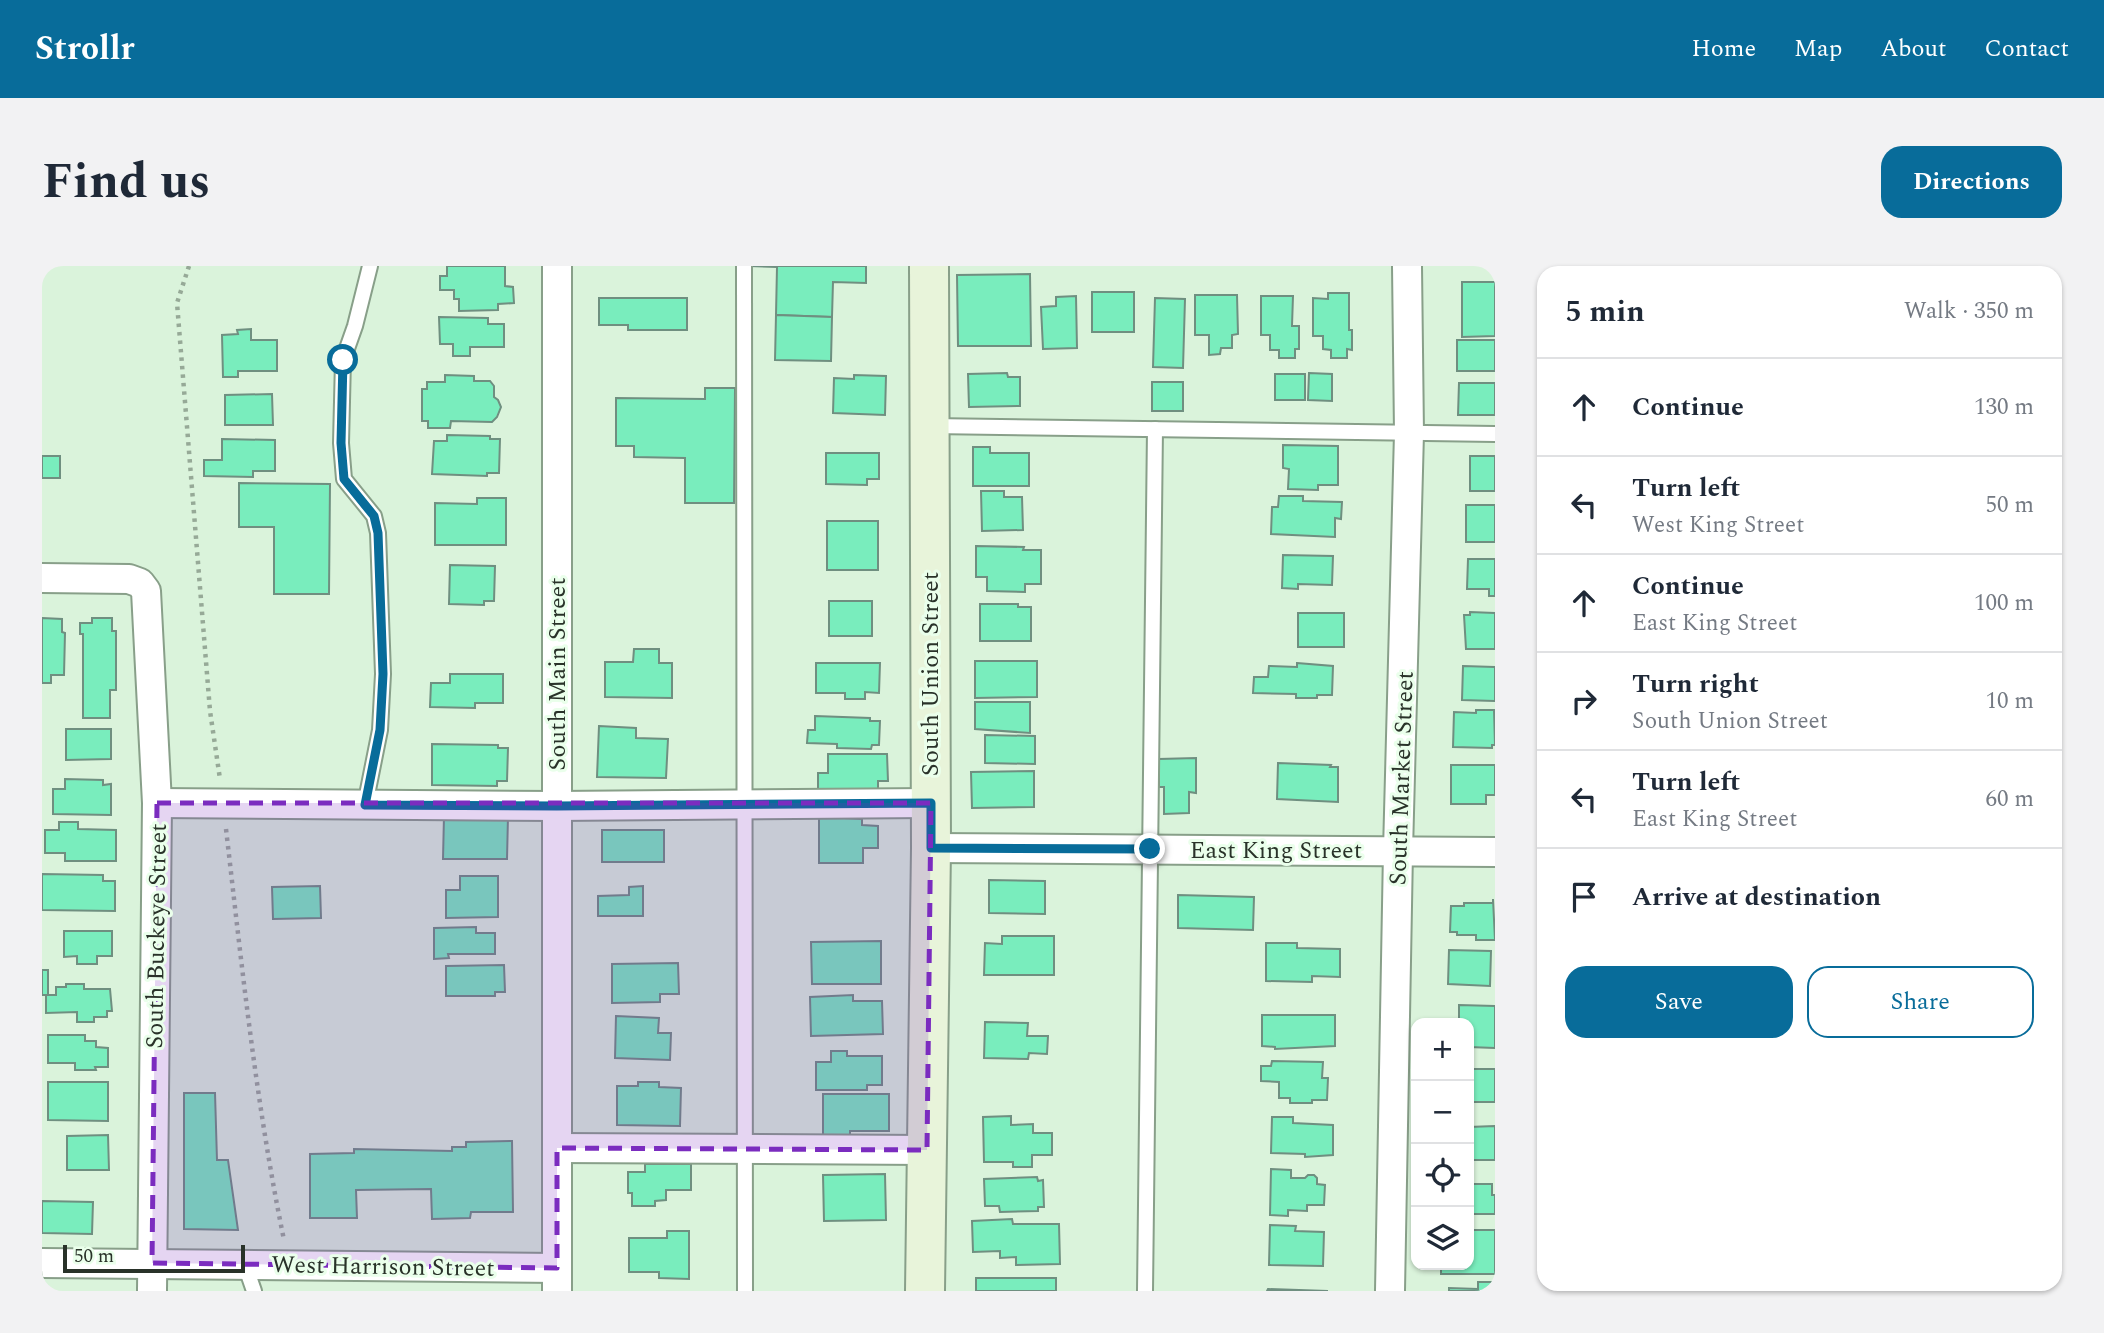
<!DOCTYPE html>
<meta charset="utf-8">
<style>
:root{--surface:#fff;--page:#f2f2f3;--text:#1f2937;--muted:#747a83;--line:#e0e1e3;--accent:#086c9a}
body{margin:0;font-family:Spectral,serif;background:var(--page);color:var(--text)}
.controls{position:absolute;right:21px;bottom:21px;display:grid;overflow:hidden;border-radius:14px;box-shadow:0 2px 5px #0004}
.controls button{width:63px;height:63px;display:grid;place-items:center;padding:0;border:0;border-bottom:2px solid var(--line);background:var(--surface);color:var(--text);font:35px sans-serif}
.scale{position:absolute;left:21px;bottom:18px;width:182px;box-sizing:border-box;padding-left:7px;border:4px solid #293229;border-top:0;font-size:19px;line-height:24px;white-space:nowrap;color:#293229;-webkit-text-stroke:5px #eaffeb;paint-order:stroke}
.stop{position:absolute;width:21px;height:21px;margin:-16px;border:5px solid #086c9a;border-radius:50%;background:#fff}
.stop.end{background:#086c9a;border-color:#fff;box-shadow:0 2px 7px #0008}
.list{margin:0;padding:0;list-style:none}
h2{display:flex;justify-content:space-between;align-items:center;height:91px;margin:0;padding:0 28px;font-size:30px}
h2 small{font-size:23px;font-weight:400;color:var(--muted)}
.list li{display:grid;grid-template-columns:46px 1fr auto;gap:21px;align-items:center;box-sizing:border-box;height:98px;padding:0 28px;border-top:2px solid var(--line)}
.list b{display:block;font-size:26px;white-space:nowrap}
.list p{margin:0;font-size:23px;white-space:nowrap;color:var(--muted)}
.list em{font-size:23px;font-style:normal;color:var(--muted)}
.actions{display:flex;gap:14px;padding:21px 28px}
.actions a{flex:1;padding:16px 0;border:2px solid var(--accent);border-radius:21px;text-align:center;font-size:24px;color:var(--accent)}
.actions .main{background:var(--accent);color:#fff}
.icon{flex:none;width:38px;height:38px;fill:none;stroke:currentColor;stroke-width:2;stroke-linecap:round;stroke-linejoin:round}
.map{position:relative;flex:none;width:1453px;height:1025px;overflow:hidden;border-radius:21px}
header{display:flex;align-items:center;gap:42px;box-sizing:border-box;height:98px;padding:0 35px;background:var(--accent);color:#fff}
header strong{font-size:33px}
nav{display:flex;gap:38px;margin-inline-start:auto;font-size:24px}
.intro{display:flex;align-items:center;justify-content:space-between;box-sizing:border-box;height:168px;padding:0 42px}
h1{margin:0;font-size:49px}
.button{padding:18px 32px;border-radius:21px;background:var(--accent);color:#fff;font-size:24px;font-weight:700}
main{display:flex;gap:42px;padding:0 42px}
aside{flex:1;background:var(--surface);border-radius:21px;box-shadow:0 2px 5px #0004}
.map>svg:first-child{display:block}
</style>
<header>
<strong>Strollr</strong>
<nav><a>Home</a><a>Map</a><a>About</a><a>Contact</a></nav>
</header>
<div class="intro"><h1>Find us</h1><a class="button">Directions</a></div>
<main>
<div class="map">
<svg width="1453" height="1025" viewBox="0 0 1453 1025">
<rect width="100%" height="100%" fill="#daf3db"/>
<g fill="#79edbd" stroke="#6f8f80" stroke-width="2">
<polygon points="405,0 463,0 463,20 471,21 472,37 456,38 456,44 417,45 417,33 412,33 412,24 398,24 398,10 405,10"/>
<polygon points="707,0 824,0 824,17 791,16 790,51 734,49 735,1"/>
<polygon points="988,8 989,80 916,80 915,9"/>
<polygon points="1420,16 1453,16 1453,70 1420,71"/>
<rect x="1050" y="26" width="42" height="40"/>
<polygon points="1286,27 1307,27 1307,64 1310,64 1310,84 1305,83 1305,92 1289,92 1289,84 1281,83 1281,70 1271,70 1271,32 1286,33"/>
<polygon points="1153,29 1195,29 1196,68 1190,69 1190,82 1179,82 1178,88 1167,89 1167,69 1153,69"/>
<polygon points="1034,30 1035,82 1001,83 999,41 1014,40 1014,31"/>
<polygon points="1219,30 1251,30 1250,60 1257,60 1257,83 1253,83 1253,92 1237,92 1237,84 1228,84 1228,69 1219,69"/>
<polygon points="557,32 645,32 645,64 586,64 586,59 557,59"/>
<polygon points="1113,32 1143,33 1141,102 1111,101"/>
<polygon points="734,49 790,51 789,95 733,94"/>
<polygon points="397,51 446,52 446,58 462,58 462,81 428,81 428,90 411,90 411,78 398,78"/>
<polygon points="209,63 209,74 235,74 235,105 196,105 196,111 181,111 180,69 196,68 195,64"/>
<rect x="1415" y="74" width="38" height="31"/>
<polygon points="965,107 966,111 978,111 978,140 927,141 926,108"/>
<polygon points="1267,107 1290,108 1290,135 1266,134"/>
<rect x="1233" y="108" width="30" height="26"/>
<polygon points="403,109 432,110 432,115 448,115 452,120 452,131 456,134 459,141 455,151 450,156 409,155 408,162 386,162 386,155 380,155 380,123 385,123 385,116 403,116"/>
<polygon points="812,109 844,110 843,149 791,147 792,112 812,113"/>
<rect x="1110" y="116" width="31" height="29"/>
<polygon points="1417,117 1453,117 1453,149 1416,149"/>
<polygon points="663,122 693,122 692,237 643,237 643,192 592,191 592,180 574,180 574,132 663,133"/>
<polygon points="230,128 231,159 183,159 183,129"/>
<polygon points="405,169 448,170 448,173 458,173 457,207 445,207 445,210 390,208 392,175 405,175"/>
<polygon points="180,173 233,174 233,205 211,205 211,211 162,210 162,194 180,194"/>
<polygon points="1241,179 1296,180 1296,219 1276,219 1276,224 1246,223 1247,203 1241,202"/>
<polygon points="931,181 948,181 948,187 987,187 987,220 931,220"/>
<polygon points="784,187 837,187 837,213 825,213 825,219 784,218"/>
<rect x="0" y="190" width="18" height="22"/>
<rect x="1428" y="190" width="25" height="35"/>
<polygon points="197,217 288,218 287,328 232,328 232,261 197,261"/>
<polygon points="939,225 962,225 962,231 980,231 981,264 940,265"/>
<polygon points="1237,230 1261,230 1261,235 1300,236 1299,253 1293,252 1293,271 1229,268 1230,241 1236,241"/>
<polygon points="435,232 464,232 464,279 393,279 393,237 435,238"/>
<rect x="1424" y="239" width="29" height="37"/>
<rect x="785" y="255" width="51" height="49"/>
<polygon points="934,280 982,281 981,284 999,284 999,318 983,318 983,326 945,325 945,311 934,311"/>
<polygon points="1241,289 1291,290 1290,319 1256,318 1256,323 1240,322"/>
<polygon points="1426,293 1453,293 1453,330 1447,330 1447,323 1425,323"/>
<polygon points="408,299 453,300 452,335 442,335 442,339 407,338"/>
<rect x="787" y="335" width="43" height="35"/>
<polygon points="938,338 976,338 976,341 989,341 989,375 938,375"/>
<polygon points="1428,346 1453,347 1453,383 1424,383 1422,349 1428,349"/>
<rect x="1256" y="347" width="46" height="34"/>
<polygon points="0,352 20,353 20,366 23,367 22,409 9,409 9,417 0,417"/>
<polygon points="50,352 70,352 70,365 74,365 74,424 68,424 68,452 41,452 41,368 38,368 38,357 50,357"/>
<polygon points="592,383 617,383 617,397 630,397 630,432 563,431 563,396 591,396"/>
<polygon points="933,395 995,395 995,431 933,432"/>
<polygon points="774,397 838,397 837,427 823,426 823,433 803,433 803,427 774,427"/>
<polygon points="1255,397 1291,400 1290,429 1275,429 1275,432 1254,432 1254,428 1211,427 1212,411 1226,411 1227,400 1255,401"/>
<polygon points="1421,400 1453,401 1453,435 1420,434"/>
<polygon points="408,408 461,408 461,437 433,437 433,442 388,441 389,417 408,417"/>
<polygon points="933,436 988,436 988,467 933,463"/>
<polygon points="1434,444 1452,444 1453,479 1450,479 1450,482 1411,481 1412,446 1434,447"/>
<polygon points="773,450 828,452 828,455 838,455 837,479 830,479 829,483 795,482 795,478 765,477 766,464 773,464"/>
<polygon points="557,460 594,462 594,472 626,473 624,512 555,511"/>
<polygon points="24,463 69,463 69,493 24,494"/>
<polygon points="943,469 993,470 993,498 943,497"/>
<polygon points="390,478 456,479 456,482 466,482 465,515 455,515 455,520 390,519"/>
<polygon points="786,488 845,488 846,515 836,515 836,524 776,524 776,507 786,507"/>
<polygon points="1154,492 1154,527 1147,526 1147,547 1122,548 1122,521 1117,521 1117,493"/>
<polygon points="1236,497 1289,499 1288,501 1296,501 1296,536 1235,533"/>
<polygon points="1409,499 1453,499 1453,529 1444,529 1444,538 1409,538"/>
<polygon points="992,505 992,541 930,542 929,506"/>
<polygon points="23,513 61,514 61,519 69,518 69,549 11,548 11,523 23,523"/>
<polygon points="777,545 803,545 803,552 820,553 820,559 836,560 836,582 821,582 821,597 777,597"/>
<polygon points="402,550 466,550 465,593 401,593"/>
<polygon points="17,556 36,556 36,563 74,564 74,595 23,595 23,587 3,587 3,564 17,564"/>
<rect x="560" y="564" width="62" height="32"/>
<polygon points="0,608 61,609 61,615 73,615 73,645 0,644"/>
<polygon points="418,610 456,610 456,651 404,652 404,624 418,624"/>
<polygon points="947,614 1003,615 1003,648 947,647"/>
<polygon points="278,620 279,652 231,653 230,621"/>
<polygon points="601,620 601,650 556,650 556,630 587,629 587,621"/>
<polygon points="1136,629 1212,631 1211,664 1136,662"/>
<polygon points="1451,633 1453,674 1434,674 1434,669 1415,669 1415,666 1408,666 1409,640 1422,640 1422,637 1451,637"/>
<polygon points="434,661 434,667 453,667 453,688 406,688 407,692 392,693 392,662"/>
<polygon points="22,665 70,665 70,690 55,690 55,698 35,698 35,690 22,691"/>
<polygon points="960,670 1012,670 1012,709 942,709 943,677 960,678"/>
<polygon points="839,675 839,718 770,718 769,676"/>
<polygon points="1224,677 1255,677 1255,682 1298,683 1298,711 1270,710 1270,716 1224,715"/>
<polygon points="1407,684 1449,685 1448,720 1406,718"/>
<polygon points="636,697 637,728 618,728 618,736 570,737 570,698"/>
<polygon points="462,699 463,726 453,726 453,730 404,730 404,700"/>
<polygon points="0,704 6,704 6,729 14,729 14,721 24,721 24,718 42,718 42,723 68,723 70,745 65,745 65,751 52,751 52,756 35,756 35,746 4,747 4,729 0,729"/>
<polygon points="811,729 811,735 840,735 841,768 769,770 768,731"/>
<polygon points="1417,739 1453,740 1453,782 1427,781 1427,757 1407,757 1407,754 1417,754"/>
<polygon points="1220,749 1293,749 1293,780 1233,783 1233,781 1220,780"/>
<polygon points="574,750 617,752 616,767 629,767 628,794 573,792"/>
<polygon points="943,756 986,757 985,770 1006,770 1005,788 987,787 986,793 942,792"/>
<polygon points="6,769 43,769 43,775 54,775 54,781 66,782 66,801 53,801 54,804 33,804 33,797 6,797"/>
<polygon points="789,785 805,785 805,790 840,790 840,819 825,819 825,824 774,824 774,796 789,796"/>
<polygon points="1230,795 1281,796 1280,812 1286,812 1285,834 1270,834 1270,837 1248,837 1248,832 1237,832 1237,816 1219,815 1219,800 1229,800"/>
<rect x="1427" y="803" width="26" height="33"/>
<polygon points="6,816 66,816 66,855 6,854"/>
<polygon points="596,816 617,816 617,821 639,822 638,860 575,859 575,820 596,820"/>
<polygon points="142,827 173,827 175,894 186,894 196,964 142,963"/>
<polygon points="781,828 847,828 847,865 808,865 808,871 781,871"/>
<polygon points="969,850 969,859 991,858 991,867 1010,867 1010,889 990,889 990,901 971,901 971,896 942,896 941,851"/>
<polygon points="1230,851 1251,851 1251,857 1291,859 1291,889 1263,891 1263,888 1229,887"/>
<polygon points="1453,860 1453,894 1427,894 1427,861"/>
<polygon points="66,869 67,904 25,904 25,870"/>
<polygon points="470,875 471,946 429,946 428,952 390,953 389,923 314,924 315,952 268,952 268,888 312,887 312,883 410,885 410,881 424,881 424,876"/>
<polygon points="603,898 649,898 649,924 624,924 624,934 613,935 613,940 590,940 590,927 586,927 586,906 603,906"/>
<polygon points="1229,903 1249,904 1249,912 1263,912 1266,909 1272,909 1275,912 1275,918 1283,919 1282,939 1265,939 1265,945 1246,944 1246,950 1228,949"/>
<polygon points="843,908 844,954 782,955 781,909"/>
<polygon points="995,911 996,915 1001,914 1002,941 996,941 996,945 958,946 957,940 943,940 942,913"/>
<polygon points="1427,918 1450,918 1450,929 1453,929 1453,948 1427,948"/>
<polygon points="0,935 51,936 50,968 0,967"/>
<polygon points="970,953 971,958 1017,958 1018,998 974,999 974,991 958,992 958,985 931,986 930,955"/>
<polygon points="1228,959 1254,960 1253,965 1282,966 1281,1000 1227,999"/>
<polygon points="1427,964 1453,964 1453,1008 1399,1008 1399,999 1427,999"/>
<polygon points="625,965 647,965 647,1013 617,1012 617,1006 587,1006 587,972 625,972"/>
<rect x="934" y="1012" width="80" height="13"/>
<polygon points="1436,1016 1453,1016 1453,1025 1407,1025 1407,1022 1436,1023"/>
<polygon points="1226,1023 1286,1025 1225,1025"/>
</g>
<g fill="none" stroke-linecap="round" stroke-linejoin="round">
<defs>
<g id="lane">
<polyline points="702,0 703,1025"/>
<polyline points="889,160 1453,168"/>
<polyline points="323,539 338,464 341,408 336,267 332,250 302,213 299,177 301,94 313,60 328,0"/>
<polyline points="203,999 212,1025"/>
<polyline points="1103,1025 1113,163"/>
</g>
<g id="street">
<polyline points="0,312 87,313 98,317 104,325 115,537 110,1025"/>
<polyline points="115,537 515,540 889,537"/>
<polyline points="889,582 1453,586"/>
<polyline points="515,882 885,884"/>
<polyline points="0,997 515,1002"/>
<polyline points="515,1025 515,0"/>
<polyline points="1348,1025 1356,585 1367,167 1365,0"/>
</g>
<polyline id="secondary" points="883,1025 889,582 887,0"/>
</defs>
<use href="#lane" stroke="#889f89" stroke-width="18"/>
<use href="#street" stroke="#889f89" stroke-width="32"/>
<use href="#secondary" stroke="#889f89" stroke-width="42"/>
<g stroke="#96a997" stroke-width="4.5" stroke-dasharray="3.5 5" stroke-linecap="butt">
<polyline points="147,0 135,37 168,445 178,513"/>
<path d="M184,563C200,701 214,838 242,974"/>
</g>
<use href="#lane" stroke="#fff" stroke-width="14"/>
<use href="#street" stroke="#fff" stroke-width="28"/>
<use href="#secondary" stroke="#e8f4da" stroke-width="38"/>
</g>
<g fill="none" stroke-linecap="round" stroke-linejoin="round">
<polyline stroke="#086c9a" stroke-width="9" points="301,94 299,177 302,213 332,250 336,267 341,408 338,464 323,539 515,540 889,537 889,582 1108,583"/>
</g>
<path fill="#7b2cbf" fill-opacity="0.2" stroke="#7b2cbf" stroke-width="5" stroke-dasharray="14 9" stroke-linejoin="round" d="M115,537H889L885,884L515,882V1002L110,997Z"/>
<g text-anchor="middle" stroke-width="6" stroke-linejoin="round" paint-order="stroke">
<g font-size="24" fill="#293229" stroke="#eaffeb">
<text transform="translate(515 408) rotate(-90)" y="8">South Main Street</text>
<text transform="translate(888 408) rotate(-90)" y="8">South Union Street</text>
<text transform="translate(1359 512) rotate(-88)" y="8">South Market Street</text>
<text x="1234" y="592">East King Street</text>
<text transform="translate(114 670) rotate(-89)" y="8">South Buckeye Street</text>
<text transform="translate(341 1000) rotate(1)" y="8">West Harrison Street</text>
</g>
</g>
</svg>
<div class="controls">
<button>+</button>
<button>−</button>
<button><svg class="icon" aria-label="locate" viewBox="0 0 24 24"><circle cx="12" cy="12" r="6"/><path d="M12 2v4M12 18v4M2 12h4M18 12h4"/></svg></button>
<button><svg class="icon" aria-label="layers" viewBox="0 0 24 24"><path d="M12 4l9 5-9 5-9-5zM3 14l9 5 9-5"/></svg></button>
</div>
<div class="scale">50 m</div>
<div class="stop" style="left:301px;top:94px"></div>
<div class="stop end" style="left:1108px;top:583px"></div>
</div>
<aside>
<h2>5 min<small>Walk · 350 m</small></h2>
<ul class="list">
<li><svg class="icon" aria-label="ahead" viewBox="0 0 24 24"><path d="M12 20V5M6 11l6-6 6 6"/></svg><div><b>Continue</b></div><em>130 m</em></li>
<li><svg class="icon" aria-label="left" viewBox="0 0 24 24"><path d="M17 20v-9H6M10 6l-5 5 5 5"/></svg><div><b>Turn left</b><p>West King Street</p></div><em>50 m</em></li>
<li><svg class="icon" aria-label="ahead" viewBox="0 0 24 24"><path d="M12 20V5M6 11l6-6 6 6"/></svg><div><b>Continue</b><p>East King Street</p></div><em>100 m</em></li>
<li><svg class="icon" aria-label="right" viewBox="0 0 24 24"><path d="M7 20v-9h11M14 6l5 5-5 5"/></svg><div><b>Turn right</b><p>South Union Street</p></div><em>10 m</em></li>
<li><svg class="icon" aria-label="left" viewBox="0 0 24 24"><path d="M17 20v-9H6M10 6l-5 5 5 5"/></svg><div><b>Turn left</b><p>East King Street</p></div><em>60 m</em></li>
<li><svg class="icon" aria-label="arrive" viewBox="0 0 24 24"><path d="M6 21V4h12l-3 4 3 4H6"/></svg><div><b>Arrive at destination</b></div></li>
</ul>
<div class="actions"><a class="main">Save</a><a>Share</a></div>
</aside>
</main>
